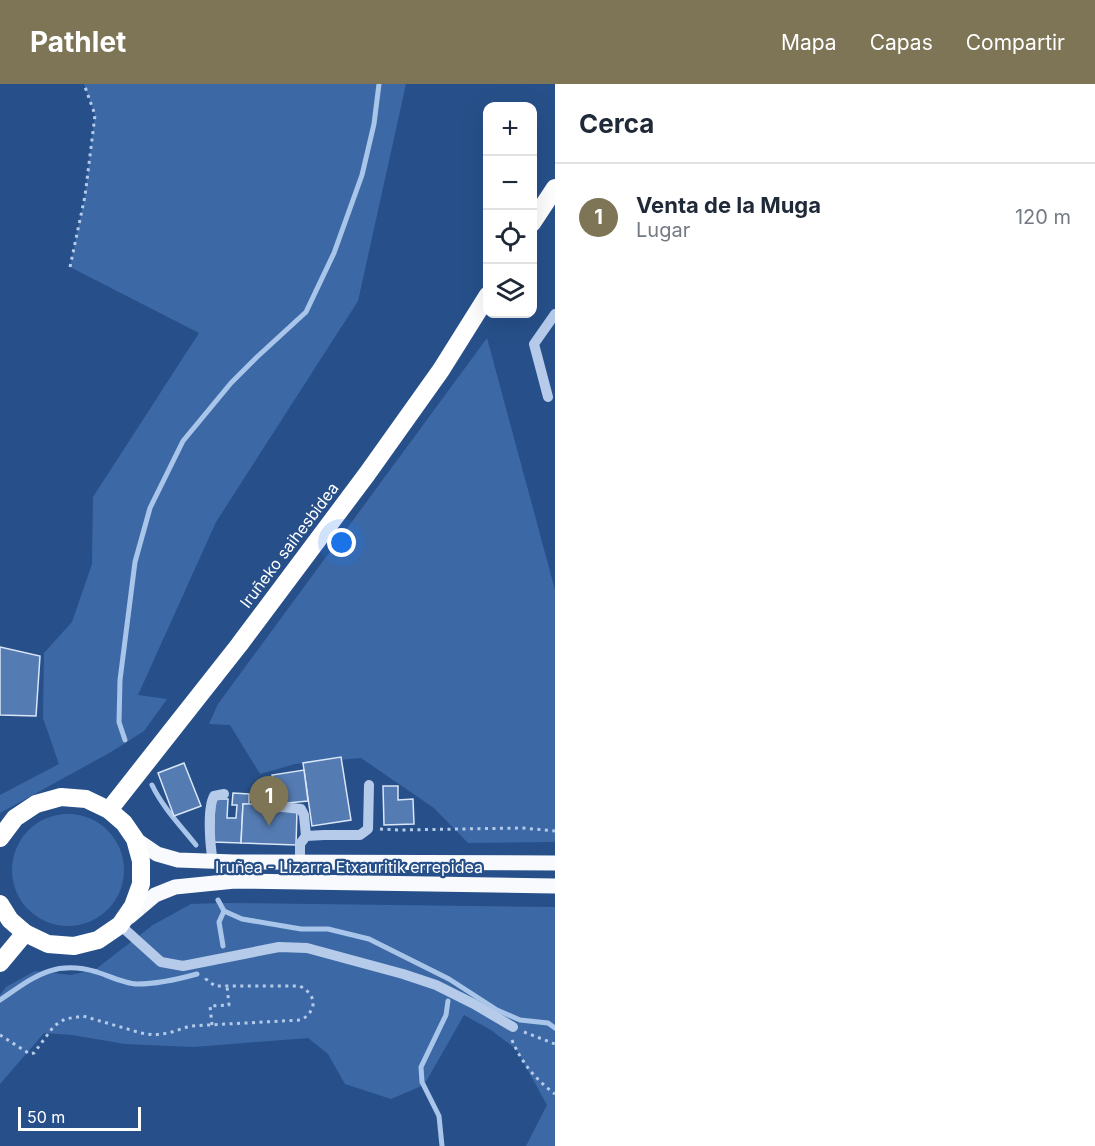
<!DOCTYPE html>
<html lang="es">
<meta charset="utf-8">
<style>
:root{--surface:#fff;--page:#f2f2f3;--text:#1f2937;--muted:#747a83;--line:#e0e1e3;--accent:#7d7556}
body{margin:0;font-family:Inter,sans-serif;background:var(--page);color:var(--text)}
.controls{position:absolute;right:18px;top:18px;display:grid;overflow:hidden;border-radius:12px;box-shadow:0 6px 24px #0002}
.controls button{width:54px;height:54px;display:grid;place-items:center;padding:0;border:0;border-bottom:2px solid var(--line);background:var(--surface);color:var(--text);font:30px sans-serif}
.scale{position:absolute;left:18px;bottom:15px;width:123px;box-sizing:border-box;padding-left:6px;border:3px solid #fff;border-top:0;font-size:16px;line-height:21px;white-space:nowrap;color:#fff;-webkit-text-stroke:4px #27508a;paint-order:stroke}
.you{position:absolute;left:342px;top:459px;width:21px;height:21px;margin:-15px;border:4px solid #fff;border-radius:50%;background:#1a73e8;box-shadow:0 0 0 9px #1a73e833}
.badge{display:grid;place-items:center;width:39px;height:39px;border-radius:50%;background:var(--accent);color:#fff;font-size:20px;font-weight:700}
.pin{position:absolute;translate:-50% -50px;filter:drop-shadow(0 2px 3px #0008)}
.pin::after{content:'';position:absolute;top:32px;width:21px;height:18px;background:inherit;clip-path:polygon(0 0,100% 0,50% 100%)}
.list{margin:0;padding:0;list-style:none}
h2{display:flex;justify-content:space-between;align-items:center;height:78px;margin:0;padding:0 24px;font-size:26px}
h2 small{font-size:20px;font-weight:400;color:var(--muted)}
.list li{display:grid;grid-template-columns:39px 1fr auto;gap:18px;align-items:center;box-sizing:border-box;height:108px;padding:0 24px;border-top:2px solid var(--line)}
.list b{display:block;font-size:22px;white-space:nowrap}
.list p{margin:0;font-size:20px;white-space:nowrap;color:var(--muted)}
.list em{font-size:20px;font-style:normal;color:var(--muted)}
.icon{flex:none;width:33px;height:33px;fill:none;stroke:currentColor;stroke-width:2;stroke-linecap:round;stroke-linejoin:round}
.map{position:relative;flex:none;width:555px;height:1062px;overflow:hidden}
header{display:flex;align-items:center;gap:36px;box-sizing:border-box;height:84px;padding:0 30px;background:var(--accent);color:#fff}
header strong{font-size:28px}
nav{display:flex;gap:33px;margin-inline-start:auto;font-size:21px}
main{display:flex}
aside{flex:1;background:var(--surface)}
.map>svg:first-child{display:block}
</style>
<header>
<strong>Pathlet</strong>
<nav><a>Mapa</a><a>Capas</a><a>Compartir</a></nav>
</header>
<main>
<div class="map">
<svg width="555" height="1062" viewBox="0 0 555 1062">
<rect width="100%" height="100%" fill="#27508a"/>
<g fill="#3c69a6">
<polygon points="84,0 406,0 358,217 216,438 138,611 167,615 144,647 111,668 0,729 0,711 59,680 43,634 44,569 72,538 92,480 93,413 199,249 70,183 85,112 95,31"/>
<polygon points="487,254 555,506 555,758 468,759 434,724 361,674 295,680 260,690 230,641 209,640 218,620"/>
<circle cx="68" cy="786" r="56"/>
<polygon points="226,819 555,823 555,1062 526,1062 547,1021 516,965 491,946 464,931 424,1001 391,1015 345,1000 328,970 308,954 194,963 125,960 72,951 44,949 0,1000 0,911 6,903 35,887 71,891 96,885 153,841 191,820"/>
</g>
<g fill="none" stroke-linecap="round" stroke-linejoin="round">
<g stroke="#a9c6ea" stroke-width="5">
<polyline points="125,656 119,638 120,596 135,478 150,424 183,357 231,299 257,273 306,228 334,169 362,91 374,40 379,0"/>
<path d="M152,701C163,724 181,742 196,761"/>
<polyline points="218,816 224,827 242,835 301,845 328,845 369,855 449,895 497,926 520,936 548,939 555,944"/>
<polyline points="223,862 219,838 224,827"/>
<path d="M0,916C34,893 54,875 97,888C109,892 126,900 137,900C156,900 179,895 197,890"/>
<polyline points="442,1062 439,1032 422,998 421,983 446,931 448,917"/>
</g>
</g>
<g fill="#547bb2" stroke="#d9e6f7" stroke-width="1.5">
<polygon points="0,563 40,572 36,632 0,631"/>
<polygon points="341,673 351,736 312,742 303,679"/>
<polygon points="184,679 201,722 174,732 158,689"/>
<polygon points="304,686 308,717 277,720 272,691"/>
<polygon points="383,702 398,702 398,716 413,715 414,740 384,741"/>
<polygon points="233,709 249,710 249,720 243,720 241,759 213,758 215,715 228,715 227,734 236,734 237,721 232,721"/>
<polygon points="243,720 258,720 257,725 297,726 296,761 241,759"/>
</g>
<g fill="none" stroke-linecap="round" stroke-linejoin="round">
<g stroke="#b5cbe9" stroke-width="3" stroke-dasharray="3 4.5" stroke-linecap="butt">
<polyline points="70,183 85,112 95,31 84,0"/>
<polyline points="380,745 400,746 523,744 555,747"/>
<polyline points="212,941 210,922 229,921 227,902"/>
<polyline points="524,948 555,960"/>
<path d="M0,951L30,970L34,969L54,942L65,935L83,932L141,949L154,951L169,949L190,942L301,936C312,930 318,918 308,908C306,905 303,904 300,902H215L206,895V890"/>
<path d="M512,956C521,978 536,996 555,1010"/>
</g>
<g stroke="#b5cbe9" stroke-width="10">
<polyline points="548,313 534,260 555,230"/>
<polyline points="267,701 263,712 267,720 273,722 301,725 304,731 306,752"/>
<path d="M213,778C210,762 207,725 214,712L224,710"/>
<polyline points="300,779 300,760 306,752 324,751 360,751 368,745 369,701"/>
<polyline points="120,841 161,878 183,882 279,863 307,864 403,890 436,901 474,920 513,943"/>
</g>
<g stroke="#f8fafe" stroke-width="15">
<polyline points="135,755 157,770 178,776 234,778 555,779"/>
<polyline points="129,833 155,811 175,803 235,797 555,802"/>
</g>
<g stroke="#fff" stroke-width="18">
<polyline points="532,139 555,104"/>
<polyline points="109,726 239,561 367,390 441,286 488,211"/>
<polyline points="0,754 15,734 36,720 61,713 86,715 109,726 124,739 135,755 141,777 141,800 133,822 120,841 98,856 74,862 48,860 25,849 10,836 0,820"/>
<polyline points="0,879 25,849"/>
</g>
</g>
<g text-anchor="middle" stroke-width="4.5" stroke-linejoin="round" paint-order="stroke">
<g font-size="16" fill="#fff" stroke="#27508a">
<text transform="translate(289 461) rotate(-53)" y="6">Iruñeko saihesbidea</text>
<text x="349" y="789">Iruñea - Lizarra Etxauritik errepidea</text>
</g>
</g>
</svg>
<div class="controls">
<button>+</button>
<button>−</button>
<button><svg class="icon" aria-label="locate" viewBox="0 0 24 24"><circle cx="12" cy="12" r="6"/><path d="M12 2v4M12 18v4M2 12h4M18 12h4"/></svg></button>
<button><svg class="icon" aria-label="layers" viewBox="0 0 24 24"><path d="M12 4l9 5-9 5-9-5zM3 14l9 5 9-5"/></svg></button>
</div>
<div class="scale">50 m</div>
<div class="you"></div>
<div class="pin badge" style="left:269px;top:742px">1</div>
</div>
<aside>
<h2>Cerca<small></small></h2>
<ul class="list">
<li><span class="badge">1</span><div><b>Venta de la Muga</b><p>Lugar</p></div><em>120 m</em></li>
</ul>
</aside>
</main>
